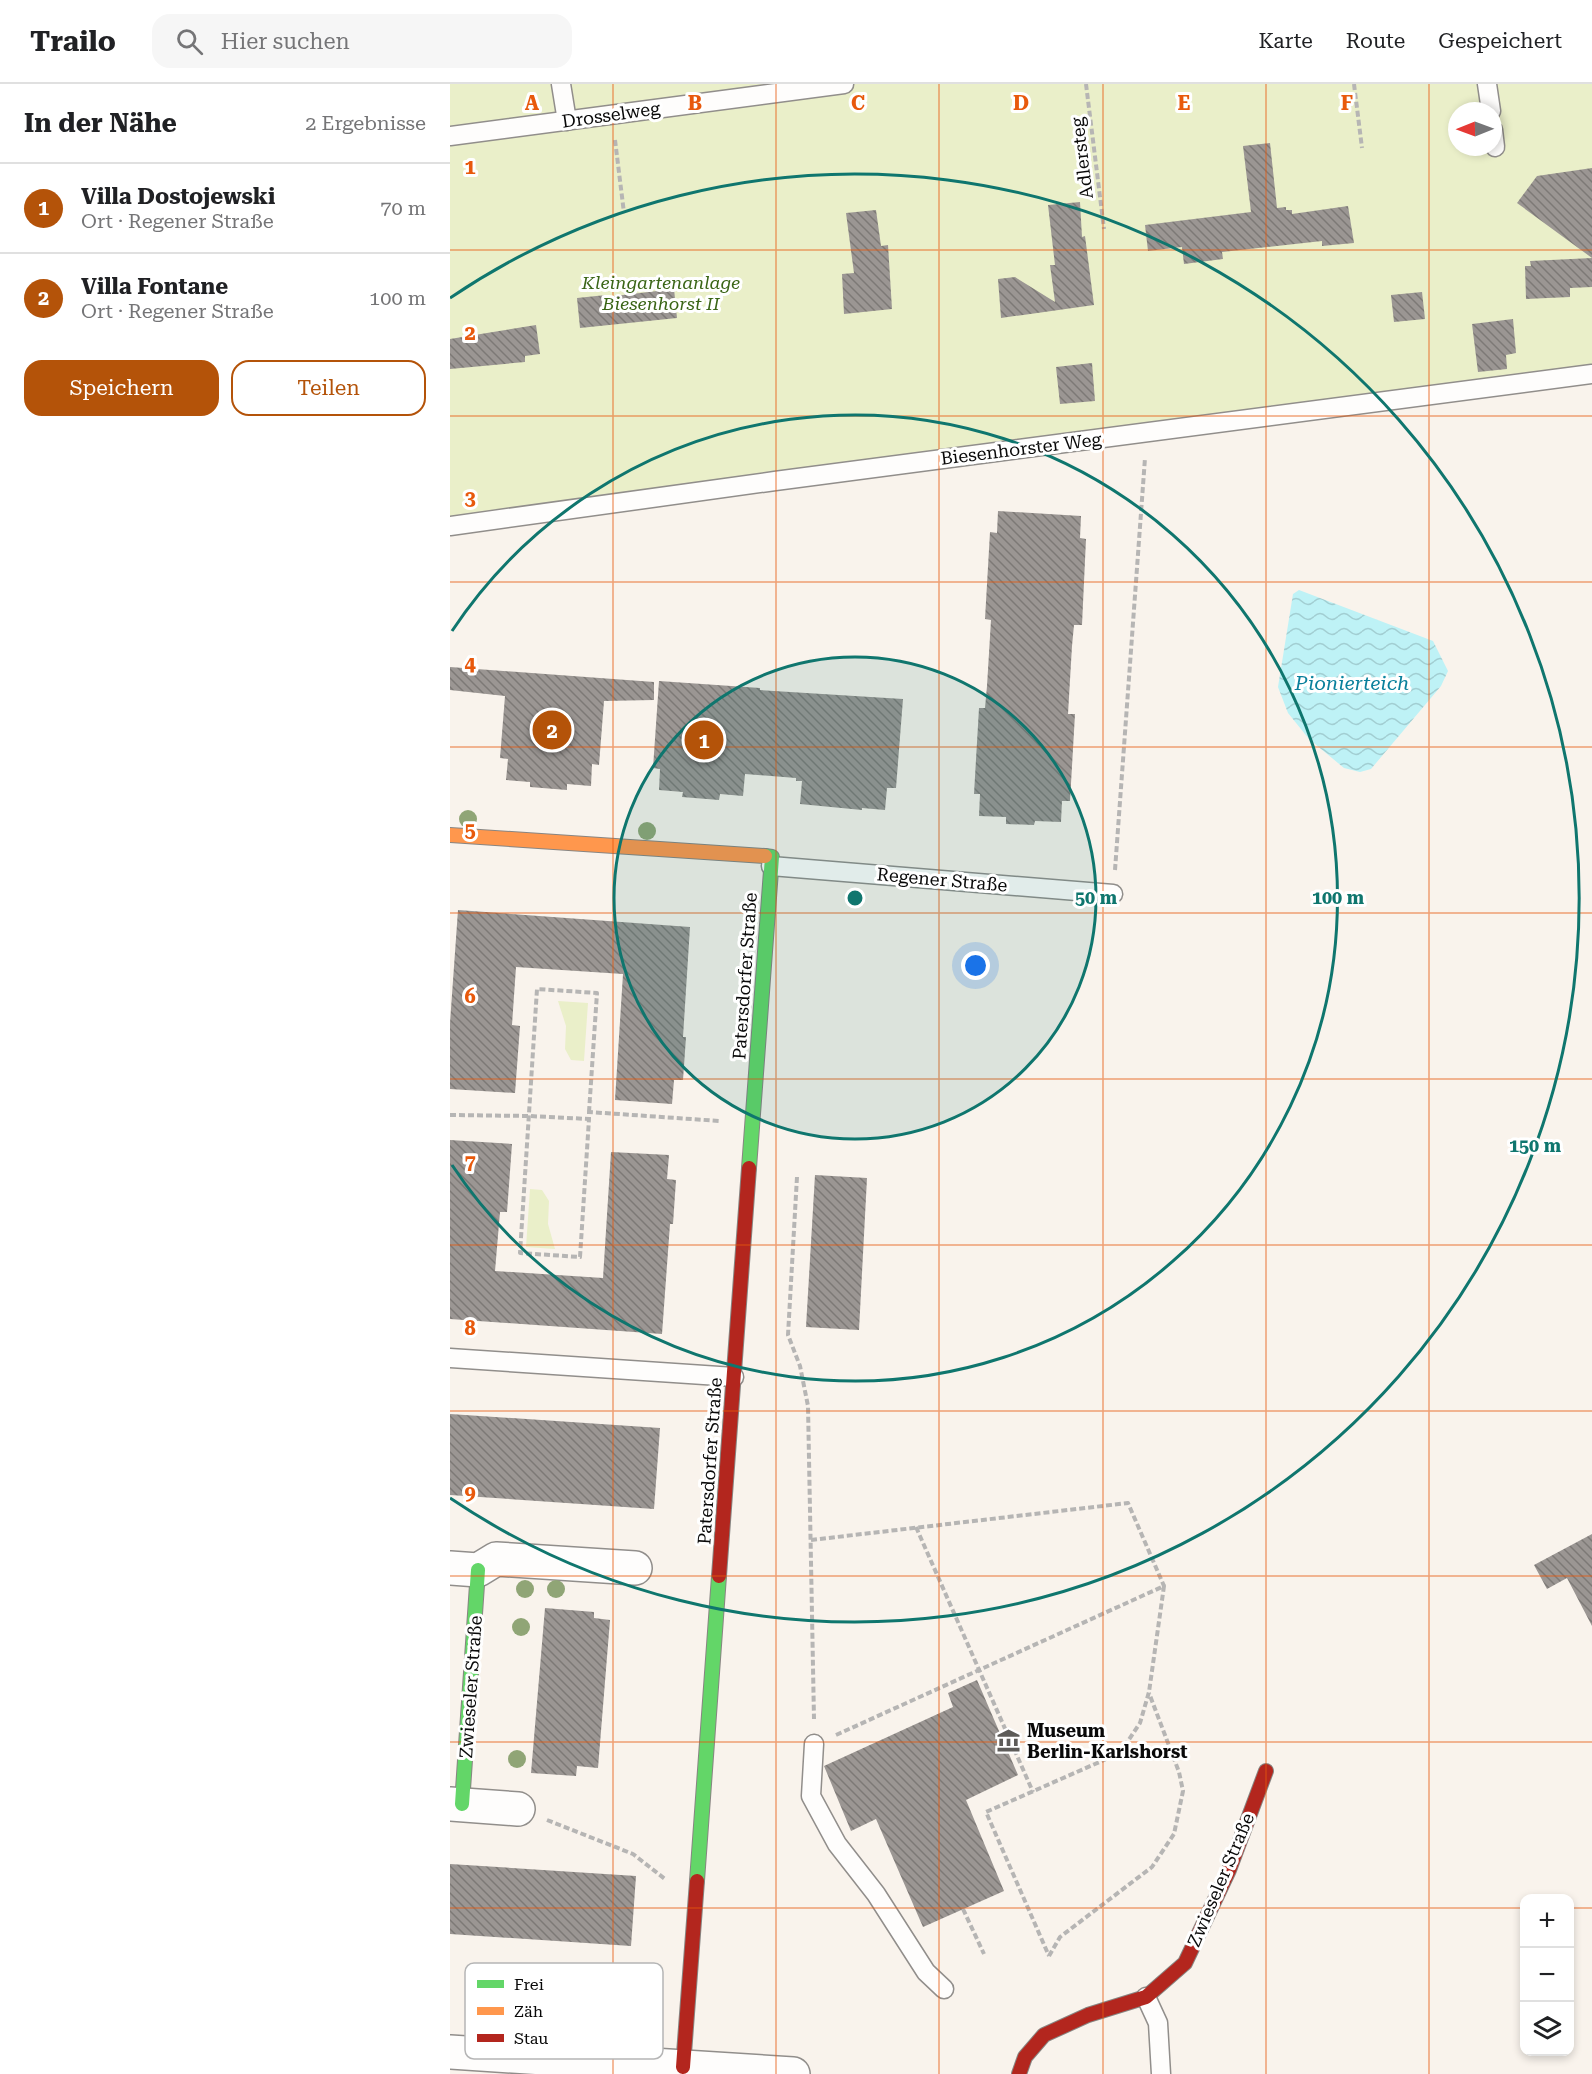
<!DOCTYPE html>
<html lang="de">
<meta charset="utf-8">
<style>
:root{--surface:#fff;--page:#f6f6f6;--text:#202124;--muted:#757577;--line:#e0e0e0;--accent:#b45309}
body{margin:0;font-family:"Roboto Serif",serif;background:var(--page);color:var(--text)}
.controls{position:absolute;right:18px;bottom:18px;display:grid;overflow:hidden;border-radius:12px;box-shadow:0 3px 9px #0003}
.controls button{width:54px;height:54px;display:grid;place-items:center;padding:0;border:0;border-bottom:2px solid var(--line);background:var(--surface);color:var(--text);font:30px sans-serif}
.compass{position:absolute;left:998px;top:18px;width:54px;height:54px;border-radius:50%;background:var(--surface);box-shadow:0 3px 9px #0003;rotate:269deg}
.you{position:absolute;left:526px;top:882px;width:21px;height:21px;margin:-15px;border:4px solid #fff;border-radius:50%;background:#1a73e8;box-shadow:0 0 0 9px #1a73e833}
.badge{display:grid;place-items:center;width:39px;height:39px;border-radius:50%;background:var(--accent);color:#fff;font-size:20px;font-weight:700}
.pin{position:absolute;translate:-50% -50%;border:3px solid #fff;box-shadow:0 2px 6px #0006}
.list{margin:0;padding:0;list-style:none}
h2{display:flex;justify-content:space-between;align-items:center;height:78px;margin:0;padding:0 24px;font-size:26px}
h2 small{font-size:20px;font-weight:400;color:var(--muted)}
.list li{display:grid;grid-template-columns:39px 1fr auto;gap:18px;align-items:center;box-sizing:border-box;height:90px;padding:0 24px;border-top:2px solid var(--line)}
.list b{display:block;font-size:22px;white-space:nowrap}
.list p{margin:0;font-size:20px;white-space:nowrap;color:var(--muted)}
.list em{font-size:20px;font-style:normal;color:var(--muted)}
.actions{display:flex;gap:12px;padding:18px 24px}
.actions a{flex:1;padding:14px 0;border:2px solid var(--accent);border-radius:18px;text-align:center;font-size:21px;color:var(--accent)}
.actions .main{background:var(--accent);color:#fff}
.icon{flex:none;width:33px;height:33px;fill:none;stroke:currentColor;stroke-width:2;stroke-linecap:round;stroke-linejoin:round}
.map{position:relative;flex:none;width:1142px;height:1990px;overflow:hidden}
header{display:flex;align-items:center;gap:36px;box-sizing:border-box;height:84px;padding:0 30px;background:var(--surface);border-bottom:2px solid var(--line)}
header strong{font-size:28px}
nav{display:flex;gap:33px;margin-inline-start:auto;font-size:21px}
.search{width:420px;height:54px;background:var(--page);display:flex;align-items:center;gap:15px;box-sizing:border-box;padding:0 21px;border-radius:18px;color:var(--muted);font-size:22px}
main{display:flex}
aside{flex:1;background:var(--surface)}
.map>svg:first-child{display:block}
</style>
<header>
<strong>Trailo</strong>
<div class="search"><svg class="icon" aria-label="search" viewBox="0 0 24 24"><circle cx="10" cy="10" r="6"/><path d="M15 15l6 6"/></svg>Hier suchen</div>
<nav><a>Karte</a><a>Route</a><a>Gespeichert</a></nav>
</header>
<main>
<aside>
<h2>In der Nähe<small>2 Ergebnisse</small></h2>
<ul class="list">
<li><span class="badge">1</span><div><b>Villa Dostojewski</b><p>Ort · Regener Straße</p></div><em>70 m</em></li>
<li><span class="badge">2</span><div><b>Villa Fontane</b><p>Ort · Regener Straße</p></div><em>100 m</em></li>
</ul>
<div class="actions"><a class="main">Speichern</a><a>Teilen</a></div>
</aside>
<div class="map">
<svg width="1142" height="1990" viewBox="0 0 1142 1990">
<defs>
<pattern id="water-waves" width="16" height="10" patternUnits="userSpaceOnUse" patternTransform="scale(1.5)"><rect width="16" height="10" fill="#bef2f6"/><path d="M0 5q4-4 8 0t8 0" fill="none" stroke="#a2ced2"/></pattern>
<pattern id="building-back-hatch" width="6" height="6" patternUnits="userSpaceOnUse" patternTransform="scale(1.5)"><rect width="6" height="6" fill="#9b9693"/><path d="M-1 5l2 2M0 0l6 6M5-1l2 2" fill="none" stroke="#7d7976"/></pattern>
</defs>
<rect width="100%" height="100%" fill="#f9f3ec"/>
<g fill="#eaefc9" fill-rule="evenodd">
<path d="M0,0H1142V298L0,448ZM1007,27H1043V63H1007Z"/>
<polygon points="108,917 138,919 134,977 121,976 115,965 116,942"/>
<polygon points="80,1105 92,1106 99,1117 98,1140 105,1165 76,1163"/>
</g>
<polygon fill="url(#water-waves)" points="849,506 983,557 998,587 991,602 921,685 910,688 894,684 859,655 838,629 828,603 843,510"/>
<g fill="url(#building-back-hatch)">
<polygon points="820,59 827,124 836,123 836,126 842,126 842,130 898,122 904,159 872,162 872,157 772,168 773,175 734,180 732,163 698,167 695,141 801,128 793,62"/>
<polygon points="1142,84 1142,174 1067,119 1087,92"/>
<polygon points="630,118 632,153 635,152 644,221 551,234 548,195 565,193 605,218 600,181 605,181 598,121"/>
<polygon points="426,126 431,162 438,161 442,225 394,230 392,190 404,189 396,129"/>
<polygon points="1142,174 1142,203 1120,204 1120,213 1076,215 1075,182 1081,182 1080,177"/>
<polygon points="224,205 227,234 130,244 127,214 156,211 156,213"/>
<polygon points="972,208 975,235 944,238 941,211"/>
<polygon points="1063,235 1066,269 1056,271 1057,285 1028,288 1022,240"/>
<polygon points="86,241 90,270 75,272 75,278 0,285 0,255"/>
<polygon points="642,279 645,317 610,320 606,283"/>
<polygon points="548,427 631,432 630,454 636,455 632,541 624,541 622,562 618,630 625,630 620,717 612,717 611,738 585,737 584,741 556,740 556,733 529,732 530,710 524,710 529,624 535,624 537,602 541,536 535,535 540,448 547,449"/>
<polygon points="0,583 204,598 204,616 154,617 149,681 142,680 141,702 117,700 117,706 80,703 80,698 56,696 58,675 50,674 55,612 0,606"/>
<polygon points="209,597 310,604 310,606 453,615 446,704 437,704 435,726 412,724 412,726 350,720 352,697 346,697 346,694 295,690 293,712 270,710 269,716 232,713 233,708 209,706 210,685 203,684"/>
<polygon points="8,826 240,843 233,953 236,953 233,996 224,996 222,1020 165,1016 173,890 66,883 62,941 70,942 65,1009 0,1005 0,939"/>
<polygon points="0,1056 62,1060 57,1128 50,1128 45,1187 153,1194 161,1068 219,1071 217,1095 226,1096 223,1140 220,1140 212,1250 0,1235"/>
<polygon points="365,1091 417,1094 409,1246 356,1243"/>
<polygon points="0,1330 210,1344 204,1425 0,1411"/>
<polygon points="1142,1450 1142,1542 1117,1494 1097,1505 1084,1481"/>
<polygon points="95,1524 144,1528 144,1534 160,1536 148,1684 127,1682 126,1692 81,1689"/>
<polygon points="527,1596 568,1691 516,1716 554,1807 473,1843 426,1735 401,1747 374,1682 503,1623 498,1609"/>
<polygon points="0,1780 186,1792 181,1862 0,1850"/>
</g>
<g fill="none" stroke-linecap="round" stroke-linejoin="round">
<defs>
<g id="lane">
<polyline points="111,0 117,37"/>
<polyline points="1037,0 1041,27"/>
<polyline points="1043,46 1045,63"/>
<polyline points="0,52 394,0"/>
<polyline points="0,442 325,397 1142,290"/>
<polyline points="321,782 663,810"/>
<polyline points="0,1274 284,1293"/>
<polyline points="364,1660 361,1712 387,1760 426,1810 476,1888 494,1905"/>
<polyline points="696,1913 708,1939 711,1990"/>
</g>
<g id="street">
<polyline points="0,1484 28,1486 46,1475 185,1484"/>
<polyline points="0,1720 68,1725"/>
<polyline points="0,1968 343,1990"/>
</g>
<g id="fast">
<polyline points="299,1084 322,773 315,772"/>
<polyline points="12,1720 28,1486"/>
<polyline points="247,1797 269,1492"/>
</g>
<polyline id="slow" points="0,751 315,772"/>
<g id="jam">
<polyline points="269,1492 299,1084"/>
<polyline points="233,1983 247,1797"/>
<polyline points="569,1990 575,1973 594,1951 638,1931 696,1913 735,1879 779,1786 816,1687"/>
</g>
</defs>
<use href="#lane" stroke="#918e8b" stroke-width="21"/>
<use href="#street" stroke="#918e8b" stroke-width="36"/>
<use href="#fast" stroke="#888582" stroke-width="16"/>
<use href="#slow" stroke="#888582" stroke-width="16"/>
<use href="#jam" stroke="#888582" stroke-width="16"/>
<g stroke="#b6b5b4" stroke-width="4" stroke-dasharray="6 3" stroke-linecap="butt">
<polyline points="636,0 654,145"/>
<polyline points="904,0 912,64"/>
<polyline points="165,56 174,129"/>
<polyline points="665,786 695,374"/>
<polyline points="139,1028 147,909 87,905 70,1169 130,1173 139,1035"/>
<polyline points="0,1031 79,1032 139,1035 139,1028 270,1037"/>
<polyline points="347,1093 338,1251 350,1282 358,1322 364,1635"/>
<polyline points="466,1443 583,1708"/>
<polyline points="361,1456 678,1419 714,1502"/>
<polyline points="386,1651 714,1502 699,1608 690,1639 674,1663 654,1676 536,1728 599,1872"/>
<polyline points="97,1736 183,1770 215,1795"/>
<polyline points="513,1825 534,1870"/>
<polyline points="599,1872 610,1853 702,1783 724,1750 733,1707 729,1688 699,1609"/>
</g>
<use href="#lane" stroke="#fefdfc" stroke-width="18"/>
<use href="#street" stroke="#fefdfc" stroke-width="33"/>
<use href="#fast" stroke="#63d668" stroke-width="14"/>
<use href="#slow" stroke="#ff974d" stroke-width="14"/>
<use href="#jam" stroke="#b3261e" stroke-width="14"/>
</g>
<g fill="#90a576">
<circle cx="18" cy="735" r="9"/>
<circle cx="197" cy="747" r="9"/>
<circle cx="75" cy="1505" r="9"/>
<circle cx="106" cy="1505" r="9"/>
<circle cx="71" cy="1543" r="9"/>
<circle cx="67" cy="1675" r="9"/>
</g>
<path fill="none" stroke="#e8590c" stroke-width="1.5" stroke-opacity="0.55" d="M163,0V1990M326,0V1990M489,0V1990M653,0V1990M816,0V1990M979,0V1990M0,166H1142M0,332H1142M0,498H1142M0,663H1142M0,829H1142M0,995H1142M0,1161H1142M0,1327H1142M0,1492H1142M0,1658H1142M0,1824H1074M1120,1824H1142"/>
<circle cx="405" cy="814" r="241" fill="#0f766e" fill-opacity=".12"/>
<g fill="none" stroke="#0f766e" stroke-width="3">
<circle cx="405" cy="814" r="241"/>
<path d="M2 547A483 483 0 1 1 2 1081"/>
<path d="M0 214A724 724 0 1 1 0 1414"/>
</g>
<defs>
<symbol id="museum-bare" viewBox="-9 -9 18 18"><path d="M0-6L6-3V-2H-6V-3ZM-5-1h2V3h-2ZM-1-1h2V3h-2ZM3-1h2V3H3ZM-6 4H6V6H-6Z" fill="#5d5b58" stroke="#fff" stroke-width="2.5" paint-order="stroke"/></symbol>
</defs>
<g fill-rule="evenodd">
<use href="#museum-bare" x="542" y="1640" width="33" height="33"/>
</g>
<g text-anchor="middle" stroke-width="6" stroke-linejoin="round" paint-order="stroke">
<g font-size="18" fill="#090909" stroke="#fff">
<text transform="translate(161 31) rotate(-8)" y="6">Drosselweg</text>
<text transform="translate(632 74) rotate(-97)" y="6">Adlersteg</text>
<text transform="translate(571 365) rotate(-7)" y="6">Biesenhorster Weg</text>
<text transform="translate(492 796) rotate(5)" y="6">Regener Straße</text>
<text transform="translate(295 892) rotate(-86)" y="6">Patersdorfer Straße</text>
<text transform="translate(260 1377) rotate(-86)" y="6">Patersdorfer Straße</text>
<text transform="translate(21 1603) rotate(-86)" y="6">Zwieseler Straße</text>
<text transform="translate(771 1796) rotate(-67)" y="6">Zwieseler Straße</text>
</g>
<g font-size="18" font-style="italic" fill="#3a6516" stroke="#fff">
<text x="211" y="205">Kleingartenanlage<tspan x="211" dy="21">Biesenhorst II</tspan></text>
</g>
<g font-size="18" font-weight="bold" fill="#090909" stroke="#fff" text-anchor="start">
<text x="577" y="1653">Museum<tspan x="577" dy="21">Berlin-Karlshorst</tspan></text>
</g>
<g font-size="20" font-style="italic" fill="#0a809c" stroke="#fff">
<text x="902" y="606">Pionierteich</text>
</g>
</g>
<rect x="15" y="1879" width="198" height="96" rx="9" fill="#fff" stroke="#b5b5b5" stroke-width="1.5"/>
<rect x="27" y="1896" width="27" height="8" fill="#63d668"/>
<rect x="27" y="1923" width="27" height="8" fill="#ff974d"/>
<rect x="27" y="1950" width="27" height="8" fill="#b3261e"/>
<g font-size="16" fill="#090909">
<text x="64" y="1906">Frei</text>
<text x="64" y="1933">Zäh</text>
<text x="64" y="1960">Stau</text>
</g>
<g font-size="20" text-anchor="middle" font-weight="bold" fill="#e8590c" stroke="#fff" stroke-width="6" stroke-linejoin="round" paint-order="stroke">
<text x="82" y="26">A</text>
<text x="245" y="26">B</text>
<text x="408" y="26">C</text>
<text x="571" y="26">D</text>
<text x="734" y="26">E</text>
<text x="897" y="26">F</text>
<text x="20" y="90">1</text>
<text x="20" y="256">2</text>
<text x="20" y="421">3</text>
<text x="20" y="587">4</text>
<text x="20" y="753">5</text>
<text x="20" y="919">6</text>
<text x="20" y="1085">7</text>
<text x="20" y="1251">8</text>
<text x="20" y="1416">9</text>
</g>
<circle cx="405" cy="814" r="9" fill="#0f766e" stroke="#fff" stroke-width="3"/>
<g font-size="18" text-anchor="middle" font-weight="bold" fill="#0f766e" stroke="#fff" stroke-width="6" stroke-linejoin="round" paint-order="stroke">
<text x="646" y="820">50 m</text>
<text x="888" y="820">100 m</text>
<text x="1085" y="1068">150 m</text>
</g>
</svg>
<div class="controls">
<button>+</button>
<button>−</button>
<button><svg class="icon" aria-label="layers" viewBox="0 0 24 24"><path d="M12 4l9 5-9 5-9-5zM3 14l9 5 9-5"/></svg></button>
</div>
<svg class="compass" viewBox="-18 -18 36 36"><path d="M0-13l5 13h-10z" fill="#e53935"/><path d="M0 13l5-13h-10z" fill="#757577"/></svg>
<div class="you"></div>
<div class="pin badge" style="left:254px;top:656px">1</div>
<div class="pin badge" style="left:102px;top:646px">2</div>
</div>
</main>
